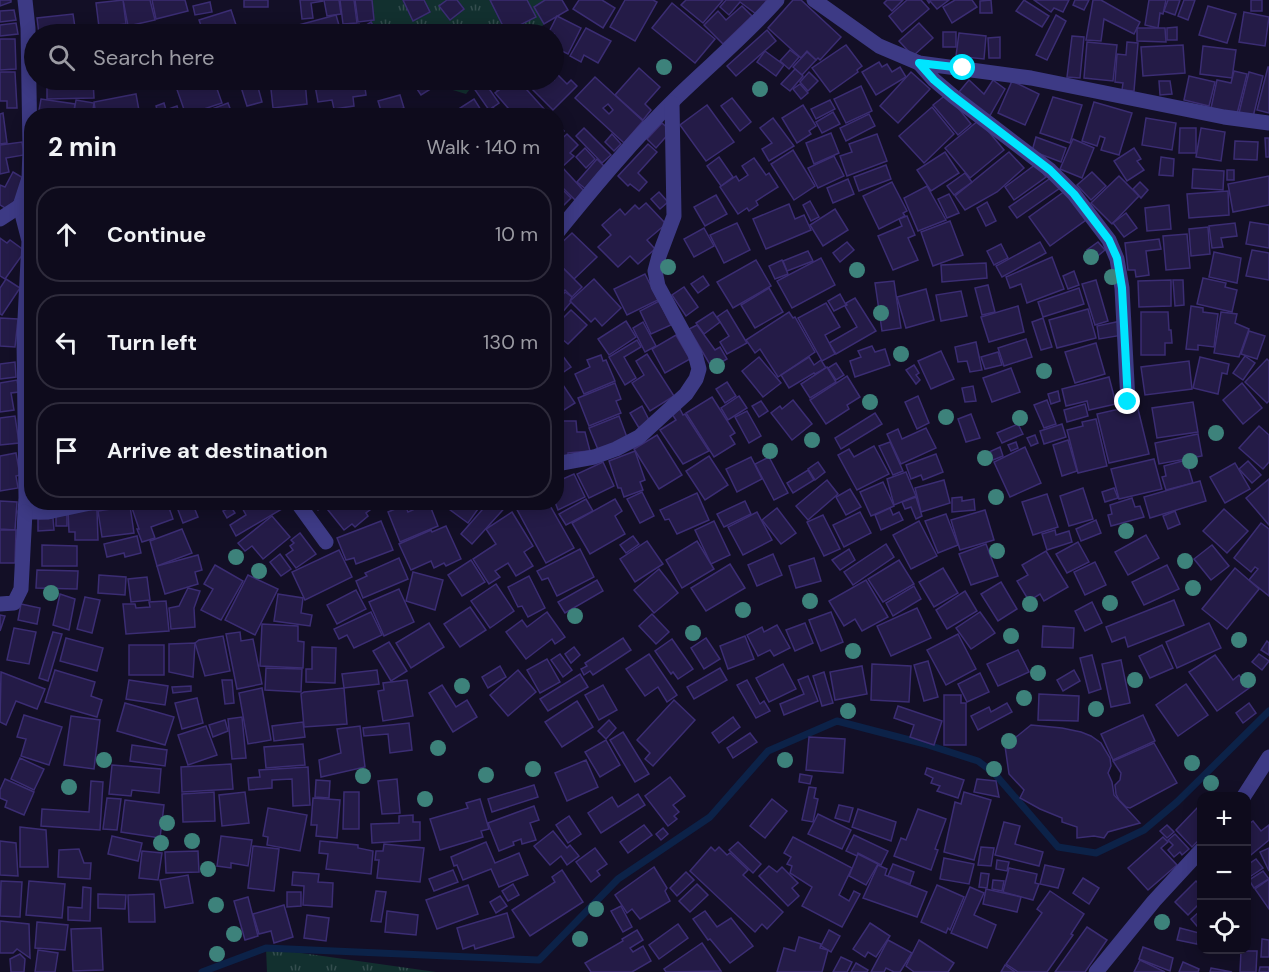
<!DOCTYPE html>
<meta charset="utf-8">
<style>
:root{--surface:#0e0b1c;--page:#171425;--text:#f1f3f6;--muted:#9b9ba3;--line:#2e2b3b}
body{margin:0;font-family:"DM Sans",sans-serif;background:var(--page);color:var(--text)}
.controls{position:absolute;right:18px;bottom:18px;display:grid;overflow:hidden;border-radius:12px;box-shadow:0 3px 15px #0003}
.controls button{width:54px;height:54px;display:grid;place-items:center;padding:0;border:0;border-bottom:2px solid var(--line);background:var(--surface);color:var(--text);font:30px sans-serif}
.stop{position:absolute;width:18px;height:18px;margin:-14px;border:4px solid #00e5ff;border-radius:50%;background:#fff}
.stop.end{background:#00e5ff;border-color:#fff;box-shadow:0 2px 6px #0008}
.list{margin:0;padding:0;list-style:none}
h2{display:flex;justify-content:space-between;align-items:center;height:78px;margin:0;padding:0 24px;font-size:26px}
h2 small{font-size:20px;font-weight:400;color:var(--muted)}
.list li{display:grid;grid-template-columns:39px 1fr auto;gap:18px;align-items:center;box-sizing:border-box;height:96px;margin:0 12px 12px;padding:0 12px;border:2px solid var(--line);border-radius:24px}
.list b{display:block;font-size:22px;white-space:nowrap}
.list em{font-size:20px;font-style:normal;color:var(--muted)}
.icon{flex:none;width:33px;height:33px;fill:none;stroke:currentColor;stroke-width:2;stroke-linecap:round;stroke-linejoin:round}
.map{position:relative;flex:none;width:1269px;height:972px;overflow:hidden}
.search{position:absolute;background:var(--surface);box-shadow:0 3px 15px #0003;left:24px;top:24px;width:540px;height:66px;display:flex;align-items:center;gap:15px;box-sizing:border-box;padding:0 21px;border-radius:33px;color:var(--muted);font-size:22px}
.panel{position:absolute;background:var(--surface);box-shadow:0 3px 15px #0003;left:24px;top:108px;width:540px;height:402px;border-radius:24px}
.map>svg:first-child{display:block}
</style>
<div class="map">
<svg width="1269" height="972" viewBox="0 0 1269 972">
<defs>
<pattern id="grass-tufts" width="24" height="20" patternUnits="userSpaceOnUse" patternTransform="scale(1.5)"><rect width="24" height="20" fill="#12302f"/><path d="M3 7l-1-3M5 7V3M7 7l1-3M15 17l-1-3M17 17v-4M19 17l1-3" fill="none" stroke="#344d4e"/></pattern>
</defs>
<rect width="100%" height="100%" fill="#130f26"/>
<g fill="url(#grass-tufts)">
<polygon points="364,0 559,0 538,33 535,34 374,34"/>
<polygon points="420,80 477,80 466,94"/>
<polygon points="266,948 436,972 267,972"/>
</g>
<g fill="none" stroke-linecap="round" stroke-linejoin="round">
<polyline stroke="#0c2248" stroke-width="7" points="202,972 266,948 539,960 618,879 710,817 768,751 837,721 925,744 978,761 994,773 1058,847 1096,853 1144,830 1177,802 1269,711"/>
</g>
<g fill="#241b47" stroke="#3b2d73" stroke-width="1.5" fill-rule="evenodd">
<polygon points="0,0 11,0 11,2 0,6"/>
<polygon points="123,0 150,0 155,20 128,26"/>
<polygon points="123,0 126,24 99,27 96,3"/>
<polygon points="152,0 185,0 188,11 156,19"/>
<rect x="244" y="0" width="24" height="7"/>
<polygon points="300,0 323,0 323,1 311,3 313,18 302,19"/>
<polygon points="324,0 339,0 341,14 327,16"/>
<polygon points="340,0 354,0 357,23 343,24"/>
<polygon points="355,0 372,0 374,20 358,22"/>
<polygon points="403,0 424,0 430,12 413,21"/>
<polygon points="447,0 457,0 464,9 450,20 439,6"/>
<polygon points="490,0 527,0 536,17 506,32"/>
<polygon points="545,0 562,0 568,10 544,24 534,7"/>
<polygon points="579,0 602,0 615,8 603,28 573,9"/>
<polygon points="625,0 653,0 657,2 635,41 610,27"/>
<polygon points="686,0 723,0 703,23 681,5"/>
<polygon points="726,0 767,0 756,14 740,2 729,15 720,7"/>
<polygon points="793,0 801,0 841,37 820,60 818,58 816,60 807,51 801,58 768,28"/>
<polygon points="887,0 903,0 892,11 884,3"/>
<polygon points="907,0 921,0 929,9 902,32 889,16"/>
<polygon points="927,0 949,0 937,9 930,1 929,3"/>
<polygon points="955,0 972,0 977,7 952,23 943,7"/>
<polygon points="991,0 992,13 980,13 980,1"/>
<polygon points="1024,0 1049,16 1042,27 1016,11"/>
<polygon points="1034,0 1069,0 1063,12 1054,8 1051,12"/>
<polygon points="1075,0 1089,0 1084,10 1073,5"/>
<polygon points="1093,0 1101,0 1140,22 1134,34 1104,19 1101,41 1086,40"/>
<polygon points="1149,0 1166,0 1163,14 1160,13 1158,28 1145,25"/>
<polygon points="1168,0 1180,0 1175,15 1164,11"/>
<polygon points="1184,0 1195,0 1188,20 1178,16"/>
<rect x="1251" y="0" width="11" height="11"/>
<polygon points="210,2 212,12 195,15 193,6"/>
<polygon points="672,3 715,39 695,63 652,28"/>
<polygon points="742,6 752,16 723,44 704,25 718,11 726,20"/>
<polygon points="1208,6 1236,14 1227,43 1199,35"/>
<polygon points="14,10 16,20 0,22 0,11"/>
<polygon points="231,10 239,34 204,34 199,20"/>
<polygon points="1244,12 1269,17 1265,46 1239,42"/>
<polygon points="73,14 76,34 39,34 37,18"/>
<polygon points="336,15 341,32 333,34 293,34 291,27"/>
<polygon points="1056,15 1066,21 1047,60 1036,55"/>
<polygon points="557,16 581,28 568,54 554,47 554,34 548,34"/>
<polygon points="371,22 378,34 367,34 363,27"/>
<polygon points="16,23 18,34 0,36 0,25"/>
<polygon points="919,23 933,38 913,56 899,41"/>
<polygon points="359,24 364,34 350,34 348,30"/>
<polygon points="191,25 194,34 162,34"/>
<polygon points="1177,27 1177,40 1167,40 1167,28"/>
<polygon points="155,28 156,34 129,34 128,32"/>
<polygon points="586,28 611,41 598,63 584,55 581,62 570,56"/>
<polygon points="1137,28 1165,28 1166,42 1137,41"/>
<polygon points="767,30 776,41 736,76 727,66"/>
<rect x="943" y="32" width="13" height="15"/>
<polygon points="959,33 986,36 984,59 956,56"/>
<polygon points="1072,36 1084,37 1080,78 1067,77"/>
<polygon points="1000,37 1000,58 989,58 988,38"/>
<polygon points="0,39 15,39 16,69 0,70"/>
<polygon points="1087,42 1117,45 1113,81 1084,78"/>
<polygon points="1127,42 1138,43 1134,91 1122,90 1123,83 1115,82 1117,54 1126,55"/>
<polygon points="846,45 862,66 857,70 858,72 830,92 812,68"/>
<polygon points="1183,45 1185,73 1143,76 1141,47"/>
<polygon points="1203,46 1236,50 1232,78 1200,74"/>
<polygon points="790,50 799,57 789,69 780,61"/>
<polygon points="765,51 784,65 776,76 757,62"/>
<polygon points="807,52 816,60 802,75 793,67"/>
<polygon points="879,62 882,67 887,64 892,72 900,67 906,77 876,95 862,72"/>
<polygon points="554,66 558,71 556,73 567,84 571,80 577,86 553,110 523,80 554,80"/>
<polygon points="1268,67 1269,67 1269,113 1257,110"/>
<polygon points="639,68 660,87 645,104 651,110 643,120 615,95"/>
<polygon points="795,69 803,76 790,91 781,84"/>
<polygon points="1234,71 1247,74 1237,114 1211,108 1217,80 1231,83"/>
<polygon points="0,72 15,72 17,108 7,108 7,101 0,101"/>
<polygon points="809,72 818,81 808,91 800,82"/>
<polygon points="911,72 930,89 898,123 880,106"/>
<polygon points="1249,72 1263,76 1253,117 1239,113"/>
<polygon points="1189,76 1215,82 1209,106 1184,100"/>
<path d="M595,77L643,121L624,143L575,98ZM608,104L613,110L609,114L603,108Z"/>
<polygon points="47,80 93,80 94,98 47,99"/>
<polygon points="187,80 221,80 223,84 216,86 222,103 186,115 175,84"/>
<polygon points="222,80 256,80 262,102 247,106 240,84 225,88"/>
<polygon points="270,80 305,80 307,104 273,108"/>
<polygon points="314,80 321,80 321,82 329,81 330,85 352,81 352,80 364,80 366,95 353,97 354,106 334,109 332,100 318,102"/>
<polygon points="411,80 445,80 421,95"/>
<polygon points="478,80 483,80 499,103 489,110 471,84"/>
<polygon points="489,80 510,80 497,90"/>
<polygon points="513,80 518,80 545,110 539,116 515,116 495,93"/>
<polygon points="969,80 984,94 993,80 1005,89 988,119 959,92"/>
<polygon points="1012,81 1039,94 1025,125 998,113"/>
<polygon points="1159,81 1170,81 1172,94 1160,95"/>
<polygon points="800,84 808,93 801,99 793,89"/>
<polygon points="861,86 872,111 846,123 834,99"/>
<polygon points="136,94 140,116 106,116 105,112 105,116 96,116 94,102"/>
<polygon points="947,94 971,124 958,135 933,105"/>
<polygon points="400,95 404,108 382,114 378,101"/>
<polygon points="1053,97 1082,105 1070,143 1040,133"/>
<polygon points="732,98 751,122 740,131 721,106"/>
<polygon points="41,99 75,104 73,116 38,116"/>
<polygon points="474,99 481,110 473,116 461,116 457,110"/>
<polygon points="76,100 94,103 92,116 81,116 81,113 74,112"/>
<polygon points="830,100 835,109 816,119 811,109"/>
<polygon points="1094,102 1132,113 1119,155 1101,150 1105,138 1100,136 1097,146 1082,141"/>
<polygon points="164,103 166,110 177,106 180,116 159,116 156,106"/>
<polygon points="228,103 233,116 205,116 204,112"/>
<polygon points="707,105 734,142 706,161 680,125"/>
<polygon points="803,105 816,126 809,131 811,134 797,143 782,118"/>
<polygon points="493,107 499,116 482,116"/>
<polygon points="932,107 954,134 924,163 899,136"/>
<polygon points="455,110 457,116 441,116"/>
<polygon points="833,112 840,124 822,133 816,122"/>
<polygon points="3,113 7,143 0,144 0,114"/>
<polygon points="869,114 875,126 846,141 840,128"/>
<polygon points="773,118 794,146 769,161 762,149 772,143 760,128"/>
<polygon points="1146,118 1176,123 1172,150 1142,145"/>
<polygon points="979,120 1004,150 970,178 945,148"/>
<polygon points="556,123 564,131 556,138"/>
<polygon points="662,123 671,131 656,148 647,139"/>
<polygon points="584,128 611,155 602,163 576,136"/>
<polygon points="1180,128 1196,128 1196,153 1179,153"/>
<polygon points="1201,128 1225,132 1221,161 1196,157"/>
<polygon points="831,133 839,153 814,164 806,143"/>
<polygon points="567,134 578,145 570,153 574,156 562,167 585,192 576,201 556,181 556,144"/>
<polygon points="612,134 621,144 614,151 605,142"/>
<polygon points="877,134 887,161 847,176 840,156 852,152 849,144"/>
<polygon points="1036,137 1066,148 1061,162 1032,151"/>
<polygon points="1265,138 1269,138 1269,157 1266,157"/>
<polygon points="1073,139 1094,148 1082,178 1060,169"/>
<polygon points="1235,141 1258,142 1257,160 1234,159"/>
<polygon points="22,142 24,155 6,158 9,172 0,174 0,145"/>
<polygon points="648,144 657,152 638,173 647,182 639,191 630,184 628,186 618,176"/>
<polygon points="585,148 595,159 586,168 576,157"/>
<polygon points="1134,148 1141,159 1137,161 1144,170 1127,181 1114,161"/>
<polygon points="793,150 815,186 794,200 771,164"/>
<polygon points="945,152 959,173 931,191 917,170"/>
<polygon points="1009,152 1024,168 997,192 965,210 955,196"/>
<polygon points="834,156 844,176 818,188 808,168"/>
<polygon points="719,157 733,177 721,186 707,166"/>
<polygon points="1161,157 1174,159 1173,176 1159,175"/>
<polygon points="754,158 766,175 769,173 778,187 756,201 758,205 749,211 747,208 738,214 720,187 736,176 739,181 748,175 742,166"/>
<polygon points="597,159 607,169 588,191 577,182"/>
<polygon points="1036,164 1046,177 1014,200 1005,187"/>
<polygon points="886,165 891,179 859,191 854,177"/>
<polygon points="1193,169 1224,171 1223,190 1192,188"/>
<rect x="1227" y="170" width="7" height="10"/>
<polygon points="13,172 25,179 10,211 0,205 0,185 5,187"/>
<polygon points="1092,172 1106,186 1091,200 1077,185"/>
<polygon points="965,173 972,182 954,195 947,186"/>
<polygon points="1119,176 1139,196 1112,224 1091,203"/>
<polygon points="1269,176 1269,205 1233,212 1228,184"/>
<polygon points="1052,177 1060,188 1017,218 1009,207"/>
<polygon points="848,179 854,194 833,203 827,188"/>
<polygon points="892,182 907,211 903,213 905,216 879,229 863,196"/>
<polygon points="1140,182 1148,190 1141,198 1133,189"/>
<polygon points="556,183 571,198 556,213"/>
<polygon points="927,186 946,220 918,231 904,198"/>
<polygon points="1065,191 1086,220 1050,246 1029,217"/>
<polygon points="1228,191 1229,215 1189,218 1187,194"/>
<polygon points="659,192 668,202 660,209 651,199"/>
<polygon points="949,194 959,213 947,218 938,199"/>
<polygon points="716,195 727,214 705,226 694,207"/>
<polygon points="810,201 819,217 811,221 803,205"/>
<polygon points="987,202 996,221 986,226 977,208"/>
<polygon points="646,203 666,224 647,240 655,249 638,264 630,256 618,267 598,247 611,235 602,225 620,209 625,215 635,205 639,209"/>
<polygon points="789,204 795,219 804,215 811,230 766,249 753,219"/>
<polygon points="1169,205 1171,229 1147,231 1145,208"/>
<polygon points="835,209 848,230 823,246 810,225"/>
<polygon points="1126,213 1137,228 1124,237 1113,223"/>
<polygon points="907,216 915,235 908,238 918,260 893,270 878,236 902,226 899,219"/>
<polygon points="950,221 963,255 933,266 921,232"/>
<polygon points="1250,222 1269,225 1269,248 1246,244"/>
<polygon points="737,223 750,250 724,263 710,235"/>
<polygon points="1235,223 1237,236 1221,238 1223,247 1212,248 1209,226"/>
<polygon points="1208,227 1210,254 1191,256 1189,229"/>
<polygon points="704,228 714,246 694,257 684,239"/>
<polygon points="572,233 597,257 574,279 556,261 556,248"/>
<polygon points="1187,234 1190,268 1166,270 1163,236"/>
<polygon points="0,238 7,243 10,240 25,251 5,279 0,276"/>
<polygon points="1159,239 1161,249 1146,251 1149,275 1136,277 1135,270 1128,270 1125,243"/>
<polygon points="847,242 854,250 840,262 833,253"/>
<polygon points="1040,242 1046,253 1002,277 996,266"/>
<polygon points="1098,242 1105,250 1094,259 1087,250"/>
<polygon points="1001,244 1008,258 994,265 987,251"/>
<polygon points="1252,250 1269,253 1269,280 1246,276"/>
<polygon points="808,251 813,261 787,271 783,261"/>
<polygon points="1214,252 1241,258 1237,283 1209,277"/>
<polygon points="1052,257 1064,289 1027,303 1021,284 1010,288 1006,277"/>
<polygon points="821,258 835,285 792,308 777,281"/>
<polygon points="756,260 771,286 733,308 717,282"/>
<polygon points="782,260 788,274 775,279 769,266"/>
<polygon points="986,263 987,278 942,282 941,265"/>
<polygon points="556,266 562,271 564,269 582,287 572,297 565,290 562,293 556,288"/>
<polygon points="1074,271 1079,285 1068,289 1063,276"/>
<polygon points="645,274 658,300 627,315 614,289"/>
<polygon points="703,276 709,285 698,293 691,284"/>
<polygon points="1203,278 1226,283 1225,287 1237,290 1232,312 1197,304"/>
<polygon points="6,279 20,288 2,315 0,314 0,288"/>
<polygon points="594,279 621,308 602,326 595,318 591,322 570,301"/>
<polygon points="1096,280 1108,321 1095,325 1082,284"/>
<polygon points="1171,280 1171,306 1139,307 1138,281"/>
<polygon points="1173,280 1183,280 1184,305 1175,306"/>
<polygon points="894,281 901,328 882,331 875,283"/>
<polygon points="988,285 995,312 982,315 975,288"/>
<polygon points="684,287 698,307 686,316 672,295"/>
<polygon points="769,288 783,312 755,328 741,305"/>
<polygon points="1079,288 1084,304 1043,317 1038,302"/>
<polygon points="926,289 934,320 906,328 897,297"/>
<polygon points="961,291 967,316 941,321 936,295"/>
<polygon points="565,292 572,297 570,301 571,302 556,320 556,303"/>
<polygon points="840,294 846,305 834,311 828,301"/>
<polygon points="855,298 876,331 836,354 829,343 857,327 845,306 847,305 846,303"/>
<polygon points="659,301 671,325 651,334 640,311"/>
<polygon points="826,303 840,327 825,335 835,354 822,361 798,318"/>
<polygon points="1018,306 1024,332 989,342 981,317"/>
<polygon points="1191,306 1203,308 1203,312 1218,314 1214,347 1198,345 1198,350 1186,349"/>
<polygon points="1088,309 1096,338 1057,348 1049,320"/>
<polygon points="571,310 587,325 568,344 556,334 556,325"/>
<polygon points="727,310 747,343 727,354 720,342 729,336 717,317"/>
<polygon points="713,312 720,322 704,334 696,323"/>
<polygon points="789,312 793,318 795,317 815,352 778,377 760,349 755,353 746,340"/>
<polygon points="1141,312 1168,312 1169,330 1171,330 1172,343 1165,343 1165,355 1141,355"/>
<polygon points="1221,312 1237,314 1235,323 1249,329 1239,357 1214,353"/>
<polygon points="0,318 18,319 15,347 0,346"/>
<polygon points="1043,318 1052,347 1041,350 1032,322"/>
<polygon points="626,321 636,337 609,355 598,339"/>
<polygon points="1121,321 1123,335 1099,339 1097,326"/>
<polygon points="643,322 656,346 645,352 633,328"/>
<polygon points="697,325 715,350 720,347 727,359 712,368 689,329"/>
<polygon points="1249,331 1265,336 1257,359 1241,354"/>
<polygon points="676,335 690,359 665,373 652,349"/>
<polygon points="1026,339 1032,357 1004,366 998,348"/>
<polygon points="637,340 641,347 624,357 636,378 625,385 609,357"/>
<polygon points="976,342 982,370 970,372 967,361 958,362 955,347"/>
<polygon points="1096,343 1105,374 1075,383 1065,352"/>
<polygon points="872,346 875,352 885,349 890,365 855,377 850,361 861,357 858,351"/>
<polygon points="941,351 954,379 931,389 918,361"/>
<polygon points="998,352 1002,365 985,369 981,357"/>
<polygon points="647,354 674,396 650,411 632,383 644,375 636,361"/>
<polygon points="562,355 571,367 556,377 556,359"/>
<polygon points="601,355 603,361 606,360 615,381 584,394 575,374 590,367 587,360"/>
<polygon points="1245,356 1255,363 1243,380 1233,373"/>
<polygon points="759,357 781,383 763,397 742,371"/>
<polygon points="809,357 814,365 821,360 826,368 815,374 814,373 789,388 781,375"/>
<polygon points="1200,357 1229,364 1227,374 1222,373 1218,394 1193,388"/>
<polygon points="1267,359 1269,361 1269,401 1267,403 1245,382"/>
<polygon points="1189,361 1192,389 1145,395 1141,367"/>
<polygon points="15,362 16,377 0,379 0,364"/>
<polygon points="836,363 844,375 836,380 828,368"/>
<polygon points="914,365 919,373 916,375 920,380 916,384 906,370"/>
<polygon points="827,367 836,382 810,398 801,384"/>
<polygon points="1011,368 1020,392 992,402 983,378"/>
<polygon points="847,376 860,397 847,405 849,409 826,424 810,400"/>
<polygon points="1109,377 1116,404 1089,410 1087,401 1066,406 1062,389"/>
<polygon points="559,379 575,403 556,415 556,381"/>
<polygon points="17,380 19,392 11,393 14,410 0,412 0,383"/>
<polygon points="727,382 736,396 725,403 716,389"/>
<polygon points="615,383 621,399 616,401 621,413 589,426 578,398"/>
<polygon points="1242,383 1262,408 1243,424 1223,400"/>
<polygon points="973,386 976,401 965,402 962,388"/>
<polygon points="1058,391 1060,401 1051,404 1048,394"/>
<polygon points="739,396 747,408 728,420 721,408"/>
<polygon points="918,396 929,423 917,429 905,402"/>
<polygon points="712,397 735,433 730,436 735,444 714,457 686,413"/>
<polygon points="793,400 812,424 792,440 771,413 780,406 782,409"/>
<polygon points="1047,400 1056,424 1044,428 1034,405"/>
<polygon points="761,401 768,411 759,417 752,406"/>
<polygon points="1193,402 1198,432 1157,438 1152,408"/>
<polygon points="1085,404 1088,416 1067,422 1064,410"/>
<polygon points="1137,405 1149,454 1109,463 1097,414"/>
<polygon points="642,406 650,422 639,428 630,413"/>
<polygon points="680,409 683,415 685,414 709,451 683,464 660,430 676,420 672,414"/>
<polygon points="747,411 761,436 749,443 735,417"/>
<polygon points="875,413 882,424 841,449 835,438"/>
<polygon points="971,414 980,438 966,442 958,419"/>
<polygon points="15,416 19,443 0,445 0,418"/>
<polygon points="619,416 628,440 599,452 589,428"/>
<polygon points="1096,419 1107,466 1078,473 1067,430 1083,426 1082,422"/>
<polygon points="556,421 576,421 577,432 585,432 590,451 568,453 568,459 556,460"/>
<polygon points="1018,424 1023,434 1002,443 997,433"/>
<polygon points="1062,424 1066,437 1044,444 1040,431"/>
<polygon points="1259,426 1269,435 1269,462 1263,469 1239,448"/>
<polygon points="926,428 936,448 901,464 887,434 898,429 902,439"/>
<polygon points="1198,434 1202,456 1159,464 1155,443"/>
<polygon points="657,435 682,475 659,489 634,449"/>
<polygon points="1035,435 1038,443 1031,446 1027,438"/>
<polygon points="1068,440 1077,471 1062,476 1053,445"/>
<polygon points="890,442 903,471 893,475 879,446"/>
<polygon points="1016,442 1018,448 1011,451 1008,445"/>
<polygon points="874,446 889,474 857,490 838,455 849,449 854,457"/>
<polygon points="1000,447 1003,456 993,460 989,452"/>
<polygon points="1025,447 1041,483 1010,497 994,462"/>
<polygon points="635,451 645,480 640,482 643,490 624,497 621,488 618,488 609,461"/>
<polygon points="16,453 20,475 16,476 18,488 0,491 0,456"/>
<polygon points="936,454 943,472 923,480 921,475 911,479 906,465"/>
<polygon points="709,456 728,485 705,500 686,471"/>
<polygon points="751,457 762,479 737,492 726,469"/>
<polygon points="769,457 788,493 774,500 755,464"/>
<polygon points="1154,459 1162,489 1119,499 1111,469"/>
<polygon points="1186,460 1193,483 1166,490 1162,477 1166,476 1164,466"/>
<polygon points="1248,461 1261,475 1252,483 1239,469"/>
<polygon points="603,462 614,486 589,498 577,474"/>
<polygon points="818,462 825,472 815,480 808,469"/>
<polygon points="1235,463 1250,489 1225,503 1210,477"/>
<polygon points="808,470 814,480 793,493 787,483"/>
<polygon points="906,472 916,496 894,505 887,479"/>
<polygon points="574,474 585,497 558,510 555,502 556,502 556,482"/>
<polygon points="1269,479 1269,525 1246,498"/>
<polygon points="827,480 838,494 808,520 796,506"/>
<polygon points="944,480 950,503 921,512 915,488"/>
<polygon points="1200,481 1206,501 1150,518 1144,497"/>
<polygon points="883,482 894,506 871,516 860,492"/>
<polygon points="1083,488 1093,519 1069,526 1060,496"/>
<polygon points="1114,488 1118,498 1105,502 1102,492"/>
<polygon points="850,489 861,507 846,515 836,497"/>
<polygon points="642,492 654,516 640,523 627,499"/>
<polygon points="697,493 709,520 677,534 669,519 665,520 660,510"/>
<polygon points="1047,494 1058,527 1033,535 1022,502"/>
<polygon points="916,497 922,516 916,519 911,507 905,509 902,502"/>
<polygon points="962,497 962,501 974,499 975,510 952,512 952,498"/>
<polygon points="1132,498 1135,507 1140,506 1144,517 1111,526 1108,515 1112,514 1110,505"/>
<polygon points="586,499 593,511 566,525 559,514"/>
<polygon points="615,499 622,511 615,516 625,534 590,554 572,523"/>
<polygon points="0,501 17,502 15,530 0,529"/>
<polygon points="745,501 751,514 724,527 717,514"/>
<polygon points="130,502 167,502 173,519 151,527 155,538 142,542 137,529 139,529"/>
<polygon points="175,502 192,502 198,517 183,523"/>
<polygon points="239,502 284,502 287,506 236,536 230,525 246,515"/>
<polygon points="312,502 327,502 318,510"/>
<polygon points="338,502 371,502 374,507 366,513 368,516 355,527 352,524 344,530 328,510"/>
<polygon points="443,502 483,502 468,523 442,504"/>
<polygon points="489,502 510,502 472,544 461,534"/>
<polygon points="522,502 548,502 574,548 546,563 515,506"/>
<polygon points="429,503 438,526 400,542 388,512 405,505 408,512"/>
<polygon points="130,506 134,533 102,537 98,511"/>
<polygon points="231,507 235,513 227,518 223,511"/>
<polygon points="777,508 796,533 781,544 762,520"/>
<polygon points="890,508 893,515 899,512 903,520 881,530 875,515"/>
<polygon points="1224,509 1248,531 1227,553 1203,531"/>
<polygon points="68,510 97,510 98,540 75,540 75,532 69,532"/>
<polygon points="985,510 994,540 960,550 951,520"/>
<polygon points="1175,511 1180,524 1168,529 1163,516"/>
<polygon points="512,512 533,546 524,552 533,566 516,576 508,563 495,571 500,577 489,584 473,559 496,544 486,529"/>
<polygon points="757,512 772,540 743,555 728,527"/>
<polygon points="860,512 871,533 844,547 833,525"/>
<polygon points="946,514 958,545 938,553 925,521"/>
<rect x="56" y="515" width="11" height="11"/>
<polygon points="823,515 840,549 824,556 807,522"/>
<polygon points="272,516 290,537 263,559 252,546 245,551 238,543"/>
<polygon points="53,518 54,530 38,531 38,519"/>
<polygon points="1096,520 1101,533 1081,541 1076,529"/>
<polygon points="381,521 393,550 356,564 354,558 346,560 337,538"/>
<polygon points="714,521 730,555 711,564 695,530"/>
<polygon points="919,521 937,556 911,569 893,535"/>
<polygon points="1261,523 1269,529 1269,596 1249,580 1258,569 1255,567 1251,572 1234,558"/>
<polygon points="446,526 461,559 446,566 444,563 434,568 431,561 411,570 399,544 431,530 432,532"/>
<polygon points="182,529 192,553 157,566 150,541"/>
<polygon points="0,530 16,530 15,563 0,563"/>
<polygon points="1055,530 1056,535 1069,531 1072,542 1047,550 1042,534"/>
<polygon points="300,533 316,554 296,568 286,555 293,550 290,546 294,543 291,540"/>
<polygon points="1146,535 1159,558 1128,575 1115,552"/>
<polygon points="137,536 141,553 125,557 124,553 107,557 104,544"/>
<polygon points="633,536 639,544 626,553 620,545"/>
<polygon points="647,541 663,564 635,582 620,559"/>
<polygon points="697,541 714,569 682,588 666,560"/>
<polygon points="1078,542 1089,562 1067,573 1056,554"/>
<polygon points="886,544 894,557 853,585 844,572"/>
<polygon points="986,544 998,576 971,585 959,554"/>
<polygon points="42,545 77,546 77,566 42,566"/>
<polygon points="1212,545 1229,566 1211,580 1194,559"/>
<polygon points="580,549 594,577 557,596 548,578 542,580 537,571"/>
<polygon points="849,549 855,560 840,570 832,560"/>
<polygon points="339,550 352,577 305,600 292,572"/>
<polygon points="1046,551 1068,587 1044,601 1040,594 1029,601 1017,581 1028,575 1022,565"/>
<polygon points="280,554 291,569 281,576 270,562"/>
<polygon points="773,554 782,575 757,586 748,565"/>
<polygon points="198,555 202,570 195,572 198,584 165,594 157,566"/>
<polygon points="399,558 408,579 363,598 356,581 367,576 365,573"/>
<polygon points="814,558 821,581 796,588 789,566"/>
<polygon points="471,560 485,582 462,596 448,575"/>
<polygon points="899,560 914,584 883,602 868,579"/>
<polygon points="1095,562 1106,585 1085,595 1074,572"/>
<polygon points="730,564 745,588 706,611 691,588"/>
<polygon points="215,565 243,581 221,620 201,610 213,589 204,584"/>
<polygon points="1167,565 1179,589 1144,605 1132,582"/>
<polygon points="943,568 958,593 934,607 919,582"/>
<polygon points="1235,568 1259,589 1227,629 1202,609"/>
<polygon points="659,569 678,593 654,613 634,590"/>
<polygon points="37,570 78,571 77,589 36,588"/>
<polygon points="413,572 443,580 435,610 406,601"/>
<polygon points="99,575 126,577 125,595 98,593"/>
<polygon points="248,575 278,589 255,635 225,620"/>
<polygon points="529,576 545,608 528,617 522,606 518,607 508,587"/>
<polygon points="147,577 150,600 131,602 128,579"/>
<polygon points="597,580 603,591 565,613 558,602"/>
<polygon points="866,580 888,617 862,631 855,619 844,626 829,601"/>
<polygon points="1001,582 1017,609 998,621 981,594"/>
<polygon points="496,584 514,611 490,628 471,601"/>
<polygon points="914,586 921,599 893,616 886,603"/>
<polygon points="188,588 200,591 194,608 195,627 171,629 169,608 179,606"/>
<polygon points="399,589 414,622 384,636 369,602"/>
<polygon points="356,590 366,609 337,624 327,605"/>
<polygon points="965,591 977,611 947,629 936,610"/>
<polygon points="60,594 75,599 69,630 53,625"/>
<polygon points="278,594 303,598 301,613 312,615 310,626 274,621"/>
<polygon points="85,597 100,600 92,633 77,629"/>
<polygon points="1174,600 1184,625 1128,647 1125,637 1112,642 1106,627"/>
<polygon points="166,601 169,631 126,634 123,604 135,604 136,608 150,607 149,602"/>
<polygon points="1092,602 1102,623 1085,631 1075,611"/>
<polygon points="21,604 40,608 37,624 18,620"/>
<polygon points="470,607 486,630 460,647 444,624"/>
<polygon points="917,608 931,638 891,656 877,626"/>
<polygon points="371,612 382,635 354,648 347,635 339,639 334,629"/>
<polygon points="547,612 565,637 555,644 552,639 526,659 506,632 522,620 527,627"/>
<polygon points="831,612 843,642 821,651 809,620"/>
<polygon points="980,612 995,633 971,649 956,628"/>
<polygon points="652,614 669,632 656,644 639,626"/>
<polygon points="0,615 5,616 0,631"/>
<polygon points="429,623 444,647 411,668 396,643"/>
<polygon points="805,623 813,643 795,651 786,630"/>
<polygon points="1209,623 1221,648 1177,668 1166,642"/>
<polygon points="262,624 298,626 298,641 304,642 303,668 260,666"/>
<polygon points="777,625 790,648 774,656 770,650 758,656 747,635 762,627 764,632"/>
<polygon points="1043,626 1074,628 1073,648 1042,647"/>
<polygon points="14,628 36,632 29,664 7,660"/>
<polygon points="53,632 62,634 48,681 39,678"/>
<polygon points="240,632 241,641 253,639 262,684 237,689 226,634"/>
<polygon points="958,634 976,669 946,685 927,650"/>
<polygon points="223,636 230,671 205,676 195,643 199,640"/>
<polygon points="745,636 754,659 728,669 720,646"/>
<polygon points="66,638 103,648 97,671 60,661"/>
<polygon points="623,638 631,650 593,675 590,671 584,675 581,669 587,666 585,663"/>
<polygon points="706,638 720,659 704,669 691,648"/>
<polygon points="672,639 693,669 678,679 673,672 671,674 655,651"/>
<polygon points="1267,641 1269,643 1269,655 1261,650"/>
<polygon points="389,642 407,671 391,681 373,651"/>
<polygon points="195,643 193,677 169,672 169,644"/>
<rect x="129" y="645" width="35" height="30"/>
<polygon points="1162,645 1173,668 1150,678 1139,656"/>
<polygon points="312,647 336,648 335,683 306,682 306,669 312,669"/>
<polygon points="574,647 580,655 571,663 565,654"/>
<polygon points="1018,650 1029,672 998,686 987,664"/>
<polygon points="560,654 572,670 563,677 551,660"/>
<polygon points="649,654 677,695 667,702 658,687 645,696 626,669"/>
<polygon points="1259,654 1269,661 1262,670 1252,662"/>
<polygon points="1092,655 1101,689 1089,693 1080,658"/>
<polygon points="1215,655 1233,680 1239,675 1249,688 1217,711 1189,672"/>
<polygon points="547,659 560,682 540,693 527,670"/>
<polygon points="1121,660 1130,703 1111,707 1102,664"/>
<polygon points="928,661 938,697 924,701 914,665"/>
<polygon points="783,664 796,689 769,702 756,678"/>
<polygon points="872,664 911,666 909,702 871,700"/>
<polygon points="500,666 506,677 488,688 482,677"/>
<polygon points="862,666 867,694 835,700 830,672"/>
<polygon points="266,668 302,669 301,692 265,690"/>
<polygon points="720,668 727,680 694,699 687,687"/>
<polygon points="55,670 95,682 91,696 102,700 97,717 45,702"/>
<polygon points="377,670 379,684 344,688 342,674"/>
<polygon points="518,670 536,692 508,716 490,695"/>
<polygon points="1074,670 1080,681 1063,691 1057,680"/>
<polygon points="1,672 45,689 37,709 16,701 6,725 0,722"/>
<polygon points="824,672 833,703 822,706 813,676"/>
<polygon points="980,673 989,692 967,702 958,684"/>
<polygon points="580,674 588,687 548,711 540,699"/>
<polygon points="808,676 818,701 784,715 780,704 804,694 798,680"/>
<polygon points="129,680 168,686 165,705 126,699"/>
<polygon points="222,680 232,680 234,703 225,704"/>
<polygon points="407,680 413,716 383,721 378,691 384,690 383,683"/>
<polygon points="747,680 760,704 764,701 770,711 756,718 737,685"/>
<polygon points="1186,684 1208,715 1178,736 1156,705"/>
<polygon points="442,685 456,707 467,700 477,717 453,732 429,693"/>
<polygon points="603,685 617,710 599,720 585,695"/>
<polygon points="191,686 191,691 173,693 172,687"/>
<polygon points="262,688 271,740 248,744 239,693"/>
<polygon points="344,688 347,724 304,727 301,694 304,692"/>
<polygon points="1039,694 1079,696 1078,721 1038,720"/>
<polygon points="944,695 961,695 961,703 966,703 966,745 944,745"/>
<polygon points="197,698 203,723 182,729 175,703"/>
<polygon points="674,700 695,720 653,766 645,759 650,753 637,740"/>
<polygon points="577,701 593,727 562,747 545,722"/>
<polygon points="125,703 174,717 165,745 117,731"/>
<polygon points="1007,703 1012,712 978,730 971,716 989,707 991,712"/>
<polygon points="1249,703 1256,713 1243,723 1236,713"/>
<polygon points="898,706 942,721 934,745 910,737 914,725 894,718"/>
<polygon points="24,715 62,727 49,765 21,756 26,739 17,737"/>
<polygon points="1143,715 1155,741 1113,760 1101,734"/>
<polygon points="71,716 100,720 94,769 64,765"/>
<polygon points="242,717 246,758 232,759 228,719"/>
<polygon points="733,717 740,727 719,743 712,733"/>
<polygon points="225,720 228,731 213,737 209,725"/>
<polygon points="609,720 616,728 606,739 598,731"/>
<polygon points="303,722 305,737 274,741 272,726"/>
<polygon points="409,723 412,750 390,753 388,734 364,736 363,728"/>
<polygon points="1031,725 1062,728 1081,732 1091,736 1101,743 1110,758 1111,766 1108,773 1112,782 1114,795 1140,823 1108,832 1104,838 1094,836 1077,838 1077,827 1062,822 1062,818 1040,809 1020,798 1024,790 1009,774 1005,746"/>
<polygon points="206,726 217,755 188,765 178,735"/>
<polygon points="360,726 365,767 321,777 319,760 341,753 337,729"/>
<polygon points="623,732 649,774 635,782 610,740"/>
<polygon points="750,733 757,742 733,758 727,748"/>
<polygon points="809,737 845,739 843,773 806,770"/>
<polygon points="606,740 620,765 600,777 585,752"/>
<polygon points="1154,743 1177,783 1130,808 1126,807 1119,800 1116,794 1115,785 1120,780 1121,773 1113,761"/>
<polygon points="303,744 305,765 266,768 264,747"/>
<polygon points="132,745 167,750 165,766 130,761"/>
<polygon points="20,758 44,769 34,790 11,779"/>
<polygon points="586,760 598,787 567,801 555,773"/>
<polygon points="231,764 233,789 182,792 181,767"/>
<polygon points="112,765 161,769 159,793 132,790 131,796 109,794"/>
<polygon points="308,767 310,805 293,806 292,779 272,780 272,788 249,790 248,778 260,777 259,770"/>
<polygon points="927,768 964,780 958,798 937,791 940,786 931,783 933,778 925,774"/>
<polygon points="800,774 812,776 810,784 799,782"/>
<polygon points="670,777 685,796 673,805 679,812 674,816 677,819 668,826 645,796"/>
<polygon points="5,779 34,792 24,815 5,807 7,801 0,798 0,790"/>
<polygon points="397,779 400,813 382,814 378,781"/>
<polygon points="977,779 996,781 999,797 974,792"/>
<polygon points="316,780 330,781 329,798 315,797"/>
<polygon points="91,781 103,782 100,830 41,826 42,809 89,812"/>
<polygon points="534,785 538,797 492,812 488,799"/>
<polygon points="809,787 816,788 814,798 818,799 813,822 802,820"/>
<polygon points="214,792 215,821 183,822 182,794"/>
<polygon points="245,792 249,823 222,826 219,795"/>
<polygon points="344,792 359,792 359,829 343,829"/>
<polygon points="964,792 991,800 974,860 944,852 955,802 961,804"/>
<polygon points="638,794 645,805 601,833 588,813 612,797 618,807"/>
<polygon points="107,798 121,799 117,830 103,829"/>
<polygon points="313,798 340,800 337,838 316,836 317,825 311,825"/>
<polygon points="480,799 489,829 481,831 483,837 440,850 430,819 468,808 466,803"/>
<polygon points="772,799 787,811 765,838 750,826"/>
<polygon points="125,800 164,805 160,838 121,832"/>
<polygon points="839,805 853,808 849,822 835,818"/>
<polygon points="1200,805 1202,837 1192,847 1176,830"/>
<polygon points="534,806 539,820 530,823 536,840 522,844 521,839 513,842 514,845 499,851 488,823"/>
<polygon points="268,808 307,815 300,851 267,845 268,837 263,836"/>
<polygon points="858,809 896,822 891,841 852,827"/>
<polygon points="918,809 946,819 935,849 938,850 931,870 894,856 901,838 906,840"/>
<polygon points="818,814 851,830 842,849 808,834"/>
<polygon points="413,815 413,822 420,822 420,840 372,843 371,824 399,823 399,816"/>
<polygon points="569,816 581,834 568,843 556,825"/>
<polygon points="1253,821 1261,831 1269,825 1269,840 1246,859 1246,826"/>
<polygon points="1004,822 1020,826 1015,844 1043,852 1039,866 995,855"/>
<polygon points="644,825 652,835 628,853 620,842"/>
<polygon points="1167,825 1174,832 1167,838 1160,831"/>
<polygon points="20,827 46,830 48,867 20,867"/>
<polygon points="663,828 668,834 661,840 656,834"/>
<polygon points="553,831 567,848 570,845 579,856 567,865 561,856 550,865 534,846"/>
<polygon points="1175,834 1189,849 1182,855 1180,852 1174,857 1168,850 1173,845 1168,840"/>
<polygon points="854,835 888,851 881,865 858,853 857,856 846,851"/>
<polygon points="112,836 142,843 138,861 108,854"/>
<polygon points="221,836 252,840 248,866 231,863 231,868 217,866"/>
<polygon points="793,837 852,868 839,895 849,901 854,891 860,894 842,927 802,906 812,887 790,873 792,866 787,864 791,857 784,853"/>
<polygon points="1163,837 1168,842 1161,848 1177,865 1148,890 1128,868"/>
<polygon points="0,841 16,843 18,876 0,875"/>
<polygon points="320,841 358,845 358,848 373,851 371,874 326,869 328,854 319,853"/>
<polygon points="486,842 495,863 519,853 528,875 499,887 491,869 463,880 457,865 454,866 451,857"/>
<polygon points="738,842 761,864 753,873 729,850"/>
<polygon points="384,844 424,848 420,882 377,878 379,860 375,860 376,851 383,851"/>
<polygon points="253,846 279,849 274,891 248,888"/>
<polygon points="711,847 715,851 719,847 727,855 730,853 748,870 743,875 783,912 767,929 762,924 755,932 690,871"/>
<polygon points="981,847 994,848 991,866 978,865"/>
<polygon points="595,848 607,864 597,871 600,875 591,882 576,862"/>
<polygon points="1269,848 1269,871 1260,852"/>
<polygon points="79,849 84,863 91,863 90,879 58,877 59,850"/>
<polygon points="142,851 162,853 158,880 139,878"/>
<polygon points="198,851 199,872 166,873 165,852"/>
<polygon points="858,854 878,864 866,885 849,876"/>
<polygon points="944,858 974,864 969,884 940,879"/>
<polygon points="1256,859 1263,868 1251,876 1246,870 1246,866"/>
<polygon points="997,860 1009,862 1007,871 996,869"/>
<polygon points="893,864 914,872 910,884 888,876"/>
<polygon points="878,865 887,869 885,875 927,892 917,917 863,898"/>
<polygon points="1045,865 1064,869 1058,888 1040,884"/>
<polygon points="769,866 777,872 782,867 798,883 792,888 799,896 788,906 759,876"/>
<polygon points="654,867 667,888 665,891 670,901 640,919 632,909 627,913 615,895"/>
<polygon points="1009,868 1037,874 1035,883 1039,884 1033,900 1003,892"/>
<polygon points="453,870 458,882 434,891 429,879"/>
<polygon points="562,870 583,902 530,936 512,910 555,882 552,877"/>
<polygon points="1263,871 1269,879 1254,888 1249,880"/>
<polygon points="293,872 319,874 318,882 333,883 332,907 303,905 304,886 292,885"/>
<polygon points="686,872 694,880 677,896 670,888"/>
<polygon points="981,873 989,874 987,888 979,887"/>
<polygon points="188,875 193,903 165,908 160,880"/>
<polygon points="1083,878 1099,888 1089,904 1073,893"/>
<polygon points="1269,879 1269,909 1255,889"/>
<polygon points="993,880 1004,881 1002,891 992,889"/>
<polygon points="1,881 22,882 20,917 0,916"/>
<polygon points="29,881 65,884 62,918 26,915"/>
<polygon points="1196,881 1202,887 1202,901 1188,915 1175,902"/>
<polygon points="513,884 519,895 508,901 502,891"/>
<polygon points="697,884 708,895 690,912 679,901"/>
<polygon points="468,885 478,914 437,929 426,900"/>
<polygon points="937,885 964,897 950,930 948,928 946,933 921,922"/>
<polygon points="83,887 91,888 90,921 68,920 68,907 82,908"/>
<polygon points="970,887 984,893 974,915 996,925 987,948 951,933"/>
<polygon points="986,889 1021,897 1017,912 983,904"/>
<polygon points="376,891 386,892 381,922 371,921"/>
<polygon points="1050,891 1084,914 1071,934 1073,935 1047,972 1018,972 1006,964 1042,913 1037,909"/>
<polygon points="287,892 301,892 301,906 287,907"/>
<polygon points="98,894 126,895 125,909 98,908"/>
<polygon points="154,894 155,922 129,922 128,895"/>
<polygon points="500,896 507,906 496,913 490,902"/>
<polygon points="248,897 258,936 245,940 234,901"/>
<polygon points="284,905 293,937 274,943 271,931 259,934 253,914"/>
<polygon points="621,906 632,927 623,932 611,911"/>
<polygon points="387,911 418,915 416,935 385,932"/>
<polygon points="705,911 717,927 731,918 753,946 730,963 710,939 708,940 693,919"/>
<polygon points="1200,911 1202,913 1202,932 1191,919"/>
<polygon points="507,913 514,937 475,949 474,945 463,949 457,928"/>
<polygon points="307,915 329,918 326,941 304,938"/>
<polygon points="0,921 29,924 30,958 17,949 13,953 0,953"/>
<polygon points="37,922 68,925 65,950 35,948"/>
<polygon points="870,923 890,936 876,957 868,952 865,957 853,949"/>
<polygon points="678,924 688,938 659,959 649,945"/>
<polygon points="1087,927 1107,940 1085,972 1055,972"/>
<polygon points="101,928 103,970 73,971 71,929"/>
<polygon points="1180,928 1199,933 1197,944 1177,940"/>
<polygon points="637,930 643,940 630,948 633,952 643,946 651,961 632,972 591,972 585,963 623,941 622,939"/>
<polygon points="829,930 840,936 831,952 821,946"/>
<polygon points="799,937 821,944 820,948 828,950 822,972 777,972 784,948 795,951"/>
<polygon points="1262,939 1269,940 1269,957 1261,957"/>
<polygon points="888,940 912,953 900,972 894,972 886,968 884,972 871,972"/>
<polygon points="919,940 954,963 948,972 914,972 906,966"/>
<polygon points="702,943 721,971 666,972 664,969"/>
<polygon points="1143,947 1173,958 1170,971 1139,959"/>
<polygon points="38,950 58,953 55,972 35,972"/>
<polygon points="1241,951 1257,951 1256,972 1240,972"/>
<polygon points="20,954 25,959 24,972 11,972 10,959"/>
<polygon points="841,957 852,962 847,972 833,972"/>
<polygon points="1140,960 1165,972 1134,972"/>
<polygon points="1183,962 1199,969 1198,972 1179,972"/>
<polygon points="856,963 868,970 867,972 851,972"/>
<polygon points="1005,965 1015,972 1001,972"/>
<polygon points="1260,967 1269,967 1269,972 1259,972"/>
<polygon points="1211,968 1232,972 1210,972"/>
</g>
<g fill="none" stroke-linecap="round" stroke-linejoin="round">
<g stroke="#3d3a85" stroke-width="15">
<polyline points="25,0 28,28 30,149 29,178 20,206 29,241 24,339 26,498 25,512 48,512 95,502"/>
<polyline points="814,0 879,46 919,63 1031,78 1224,117 1269,123"/>
<polyline points="919,63 934,80 953,96 1050,170 1074,194 1109,240 1117,259 1122,288 1128,402"/>
<polyline points="0,219 20,206"/>
<path d="M556,234C595,186 634,139 678,96C711,64 746,35 777,0"/>
<polyline points="556,464 594,457 616,449 639,437 686,394 696,379 699,369 695,354 658,286 655,271 659,256 674,216 672,103"/>
<polyline points="297,502 326,542"/>
<polyline points="0,604 14,603 21,589 25,512"/>
<polyline points="1244,796 1269,757"/>
<polyline points="1096,972 1154,901 1202,849"/>
</g>
</g>
<g fill="#3d827b">
<circle cx="664" cy="67" r="8"/>
<circle cx="760" cy="89" r="8"/>
<circle cx="1091" cy="257" r="8"/>
<circle cx="668" cy="267" r="8"/>
<circle cx="857" cy="270" r="8"/>
<circle cx="1112" cy="277" r="8"/>
<circle cx="881" cy="313" r="8"/>
<circle cx="901" cy="354" r="8"/>
<circle cx="717" cy="366" r="8"/>
<circle cx="1044" cy="371" r="8"/>
<circle cx="870" cy="402" r="8"/>
<circle cx="946" cy="417" r="8"/>
<circle cx="1020" cy="418" r="8"/>
<circle cx="1216" cy="433" r="8"/>
<circle cx="812" cy="440" r="8"/>
<circle cx="770" cy="451" r="8"/>
<circle cx="985" cy="458" r="8"/>
<circle cx="1190" cy="461" r="8"/>
<circle cx="996" cy="497" r="8"/>
<circle cx="1126" cy="531" r="8"/>
<circle cx="997" cy="551" r="8"/>
<circle cx="236" cy="557" r="8"/>
<circle cx="1185" cy="561" r="8"/>
<circle cx="259" cy="571" r="8"/>
<circle cx="1193" cy="588" r="8"/>
<circle cx="51" cy="593" r="8"/>
<circle cx="810" cy="601" r="8"/>
<circle cx="1110" cy="603" r="8"/>
<circle cx="1030" cy="604" r="8"/>
<circle cx="743" cy="610" r="8"/>
<circle cx="575" cy="616" r="8"/>
<circle cx="693" cy="633" r="8"/>
<circle cx="1011" cy="636" r="8"/>
<circle cx="1239" cy="640" r="8"/>
<circle cx="853" cy="651" r="8"/>
<circle cx="1038" cy="673" r="8"/>
<circle cx="1135" cy="680" r="8"/>
<circle cx="1248" cy="680" r="8"/>
<circle cx="462" cy="686" r="8"/>
<circle cx="1024" cy="698" r="8"/>
<circle cx="1096" cy="709" r="8"/>
<circle cx="848" cy="711" r="8"/>
<circle cx="1009" cy="741" r="8"/>
<circle cx="438" cy="748" r="8"/>
<circle cx="104" cy="760" r="8"/>
<circle cx="785" cy="760" r="8"/>
<circle cx="1192" cy="763" r="8"/>
<circle cx="533" cy="769" r="8"/>
<circle cx="994" cy="769" r="8"/>
<circle cx="486" cy="775" r="8"/>
<circle cx="363" cy="776" r="8"/>
<circle cx="1211" cy="783" r="8"/>
<circle cx="69" cy="787" r="8"/>
<circle cx="425" cy="799" r="8"/>
<circle cx="167" cy="823" r="8"/>
<circle cx="192" cy="841" r="8"/>
<circle cx="161" cy="843" r="8"/>
<circle cx="208" cy="869" r="8"/>
<circle cx="216" cy="905" r="8"/>
<circle cx="596" cy="909" r="8"/>
<circle cx="1162" cy="922" r="8"/>
<circle cx="234" cy="934" r="8"/>
<circle cx="580" cy="939" r="8"/>
<circle cx="217" cy="954" r="8"/>
</g>
<g fill="none" stroke-linecap="round" stroke-linejoin="round">
<polyline stroke="#00e5ff" stroke-width="8" points="963,68 919,63 934,80 953,96 1050,170 1074,194 1109,240 1117,258 1122,288 1128,402"/>
</g>
</svg>
<div class="controls">
<button>+</button>
<button>−</button>
<button><svg class="icon" aria-label="locate" viewBox="0 0 24 24"><circle cx="12" cy="12" r="6"/><path d="M12 2v4M12 18v4M2 12h4M18 12h4"/></svg></button>
</div>
<div class="stop" style="left:963px;top:68px"></div>
<div class="stop end" style="left:1128px;top:402px"></div>
<div class="search"><svg class="icon" aria-label="search" viewBox="0 0 24 24"><circle cx="10" cy="10" r="6"/><path d="M15 15l6 6"/></svg>Search here</div>
<section class="panel">
<h2>2 min<small>Walk · 140 m</small></h2>
<ul class="list">
<li><svg class="icon" aria-label="ahead" viewBox="0 0 24 24"><path d="M12 20V5M6 11l6-6 6 6"/></svg><div><b>Continue</b></div><em>10 m</em></li>
<li><svg class="icon" aria-label="left" viewBox="0 0 24 24"><path d="M17 20v-9H6M10 6l-5 5 5 5"/></svg><div><b>Turn left</b></div><em>130 m</em></li>
<li><svg class="icon" aria-label="arrive" viewBox="0 0 24 24"><path d="M6 21V4h12l-3 4 3 4H6"/></svg><div><b>Arrive at destination</b></div></li>
</ul>
</section>
</div>
